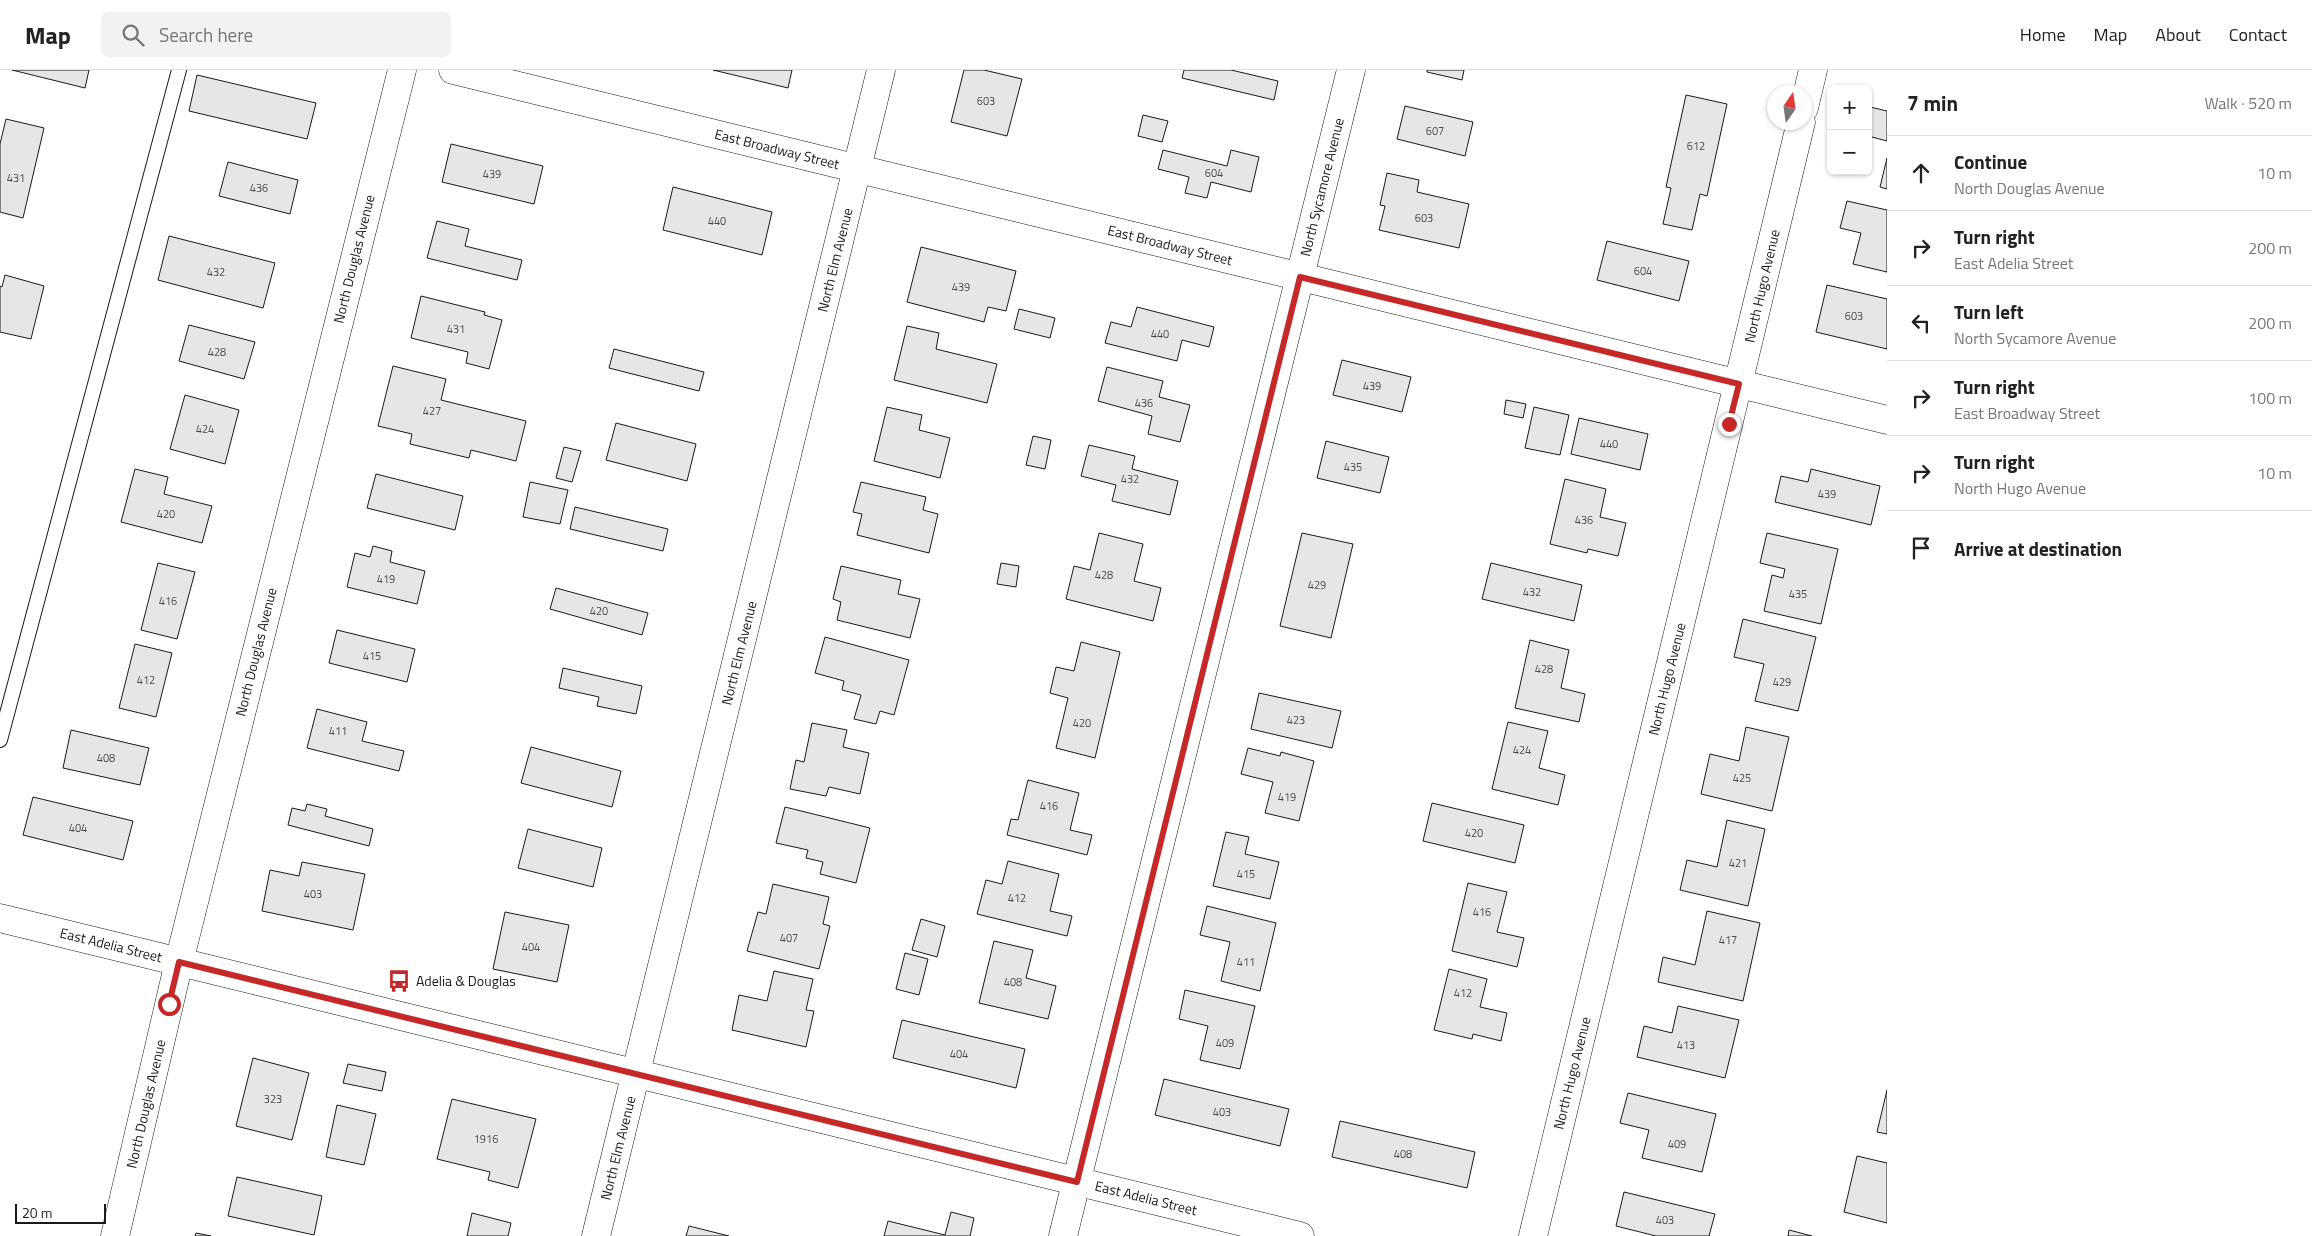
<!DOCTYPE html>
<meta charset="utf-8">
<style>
:root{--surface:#fff;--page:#f2f2f2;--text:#222;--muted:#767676;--line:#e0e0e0}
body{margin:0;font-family:"Titillium Web",sans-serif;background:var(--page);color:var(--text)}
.controls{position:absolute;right:15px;top:15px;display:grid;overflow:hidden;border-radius:8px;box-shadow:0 1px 4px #0004}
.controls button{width:45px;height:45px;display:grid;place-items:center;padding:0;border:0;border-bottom:1px solid var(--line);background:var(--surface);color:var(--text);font:25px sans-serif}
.compass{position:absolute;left:1767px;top:15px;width:45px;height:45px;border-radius:50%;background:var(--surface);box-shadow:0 1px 4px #0004;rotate:13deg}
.scale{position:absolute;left:15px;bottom:12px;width:91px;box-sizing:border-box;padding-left:5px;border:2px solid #1a1a1a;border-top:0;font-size:14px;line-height:18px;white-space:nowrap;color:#1a1a1a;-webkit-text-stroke:4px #fff;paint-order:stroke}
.stop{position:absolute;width:15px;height:15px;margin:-11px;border:4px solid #c62828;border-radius:50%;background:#fff}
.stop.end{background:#c62828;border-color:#fff;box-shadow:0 1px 5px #0008}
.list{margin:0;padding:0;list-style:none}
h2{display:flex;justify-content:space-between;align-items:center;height:65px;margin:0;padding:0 20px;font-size:21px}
h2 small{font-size:16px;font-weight:400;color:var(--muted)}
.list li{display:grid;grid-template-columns:32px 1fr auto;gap:15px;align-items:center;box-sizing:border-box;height:75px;padding:0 20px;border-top:1px solid var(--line)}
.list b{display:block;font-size:19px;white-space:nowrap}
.list p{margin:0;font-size:16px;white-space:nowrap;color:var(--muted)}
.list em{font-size:16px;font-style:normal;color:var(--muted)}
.icon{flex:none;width:28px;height:28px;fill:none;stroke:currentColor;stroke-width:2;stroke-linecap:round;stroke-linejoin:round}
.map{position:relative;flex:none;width:1887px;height:1166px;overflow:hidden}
header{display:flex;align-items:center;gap:30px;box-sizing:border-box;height:70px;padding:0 25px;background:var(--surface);border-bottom:1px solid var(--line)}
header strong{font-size:24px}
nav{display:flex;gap:28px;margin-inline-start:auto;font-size:18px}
.search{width:350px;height:45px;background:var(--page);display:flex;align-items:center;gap:12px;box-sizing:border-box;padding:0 18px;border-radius:8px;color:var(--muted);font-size:19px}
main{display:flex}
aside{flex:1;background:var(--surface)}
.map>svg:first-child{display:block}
</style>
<header>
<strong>Map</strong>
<div class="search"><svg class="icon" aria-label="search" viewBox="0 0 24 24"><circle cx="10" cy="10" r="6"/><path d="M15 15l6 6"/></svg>Search here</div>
<nav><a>Home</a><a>Map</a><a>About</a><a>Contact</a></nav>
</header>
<main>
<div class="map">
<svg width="1887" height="1166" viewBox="0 0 1887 1166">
<rect width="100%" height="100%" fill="#fff"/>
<g fill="#e6e6e6" stroke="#1a1a1a">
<polygon points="12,0 89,0 85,18"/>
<polygon points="713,0 792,0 788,18"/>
<polygon points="964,0 984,0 1022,9 1007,66 951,52"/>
<polygon points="1184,0 1231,0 1278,11 1274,30 1182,8"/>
<polygon points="1427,0 1464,0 1462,10 1427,2"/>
<polygon points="197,5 316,33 307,69 189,41"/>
<polygon points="1686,25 1727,34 1707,126 1700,124 1692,160 1663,154 1671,118 1666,117"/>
<polygon points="1405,36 1473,52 1465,86 1397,69"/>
<polygon points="1870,37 1887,41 1887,71 1868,66"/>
<polygon points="1143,45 1168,51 1162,72 1138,66"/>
<polygon points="6,49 44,58 23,148 0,142 0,74"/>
<polygon points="451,74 543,96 534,134 442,112"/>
<polygon points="1163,80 1227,96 1231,80 1259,87 1251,122 1211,112 1207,128 1185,123 1189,107 1158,99"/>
<polygon points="1887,88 1887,119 1880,117"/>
<polygon points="228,92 298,110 290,144 219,126"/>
<polygon points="1387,103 1419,110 1417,122 1469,134 1459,178 1379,160 1385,136 1380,135"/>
<polygon points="673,117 772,142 762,185 663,160"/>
<polygon points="1847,131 1887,140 1887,202 1853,194 1861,163 1840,158"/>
<polygon points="437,151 469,159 465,176 522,190 517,210 427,188"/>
<polygon points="169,166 275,193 263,238 158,210"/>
<polygon points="1607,171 1689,191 1679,231 1597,210"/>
<polygon points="921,177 1016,201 1006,241 988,237 984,252 907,232"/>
<polygon points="5,205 44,216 31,269 0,262 0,216 2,217"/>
<polygon points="1827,215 1887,229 1887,279 1816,262"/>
<polygon points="421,226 485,242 484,245 502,250 489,299 466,293 468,282 411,268"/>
<polygon points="1137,237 1214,257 1209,277 1182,270 1177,291 1105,273 1111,252 1131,257"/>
<polygon points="1019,239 1055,248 1050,268 1014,259"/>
<polygon points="189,255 255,272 244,309 179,291"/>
<polygon points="907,256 939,263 936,279 997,294 987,333 894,310"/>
<polygon points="614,279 704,302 699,321 609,298"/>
<polygon points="1342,290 1411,307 1402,342 1333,325"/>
<polygon points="393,296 446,309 441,330 526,351 516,391 471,380 469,388 410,374 412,364 378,356"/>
<polygon points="1107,297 1163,311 1159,327 1190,335 1180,372 1148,364 1152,346 1098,331"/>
<polygon points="185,325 239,340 225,394 170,379"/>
<polygon points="1506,330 1526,334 1523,348 1504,344"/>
<polygon points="887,337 922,345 919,360 950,368 940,408 874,391"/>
<polygon points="1534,337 1569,345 1560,385 1525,378"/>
<polygon points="1579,348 1648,364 1640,400 1571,384"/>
<polygon points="616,353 696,374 687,411 606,390"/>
<polygon points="1033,366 1051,370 1045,399 1026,395"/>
<polygon points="1326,371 1389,387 1380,423 1317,408"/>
<polygon points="1089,375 1135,386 1132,399 1178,411 1170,445 1112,431 1116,415 1081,406"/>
<polygon points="564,377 581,381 572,412 556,408"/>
<polygon points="135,399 168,407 164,424 212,436 202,473 121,452"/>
<polygon points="1811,399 1880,416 1871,455 1775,432 1781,406 1808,412"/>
<polygon points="376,404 463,426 455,460 367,438"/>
<polygon points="1565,409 1606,419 1600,447 1626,453 1618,486 1588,479 1587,483 1550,474"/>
<polygon points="530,412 568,420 560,454 523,447"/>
<polygon points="861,412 926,427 923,440 938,444 929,483 857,465 862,444 853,442"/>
<polygon points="575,437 668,459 663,481 570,459"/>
<polygon points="1099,463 1143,474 1134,511 1161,518 1153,551 1066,529 1074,496 1090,500"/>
<polygon points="1302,463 1353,474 1331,568 1280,556"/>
<polygon points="1767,463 1838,479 1821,554 1764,541 1772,505 1783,508 1785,499 1760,493"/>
<polygon points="373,476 392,481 390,492 425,501 417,534 347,517 355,483 370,487"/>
<polygon points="158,493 195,502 177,569 141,560"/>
<polygon points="1001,493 1019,496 1016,517 997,514"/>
<polygon points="1491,493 1582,515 1574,551 1482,529"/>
<polygon points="841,496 901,510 898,524 920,529 910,568 837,550 841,532 833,529"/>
<polygon points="556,518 648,543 642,565 550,539"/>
<polygon points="1743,549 1816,567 1798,641 1755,631 1764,594 1734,587"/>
<polygon points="337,560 415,579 407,612 329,593"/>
<polygon points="825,567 909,590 894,645 880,641 876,654 854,649 861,625 842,620 844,611 815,603"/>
<polygon points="1530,570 1569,580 1561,618 1585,624 1579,652 1515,638"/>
<polygon points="1081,572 1120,582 1095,688 1056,678 1068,628 1050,623 1056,597 1074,601"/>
<polygon points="135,574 172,583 156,647 119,638"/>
<polygon points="563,598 642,616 636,644 597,636 599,627 559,618"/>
<polygon points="1259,623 1341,641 1332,678 1251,659"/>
<polygon points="317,639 367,652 362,671 404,681 399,701 307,678"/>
<polygon points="1508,652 1548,661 1539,698 1565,705 1558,735 1492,719"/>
<polygon points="812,653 847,660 843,677 869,683 860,724 829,717 826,726 790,719 796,690 804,692"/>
<polygon points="1746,657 1789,667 1772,741 1701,724 1710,684 1739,691"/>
<polygon points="71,660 149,678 140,715 63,698"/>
<polygon points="531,677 621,701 612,737 521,713"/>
<polygon points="1248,678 1280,686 1281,682 1314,691 1299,751 1265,743 1273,712 1241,704"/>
<polygon points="1028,710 1079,723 1070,760 1092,765 1087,785 1007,765 1011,749 1018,750"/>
<polygon points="33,727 133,751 123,790 23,765"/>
<polygon points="1432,733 1524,755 1515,793 1423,771"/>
<polygon points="307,734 327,739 325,746 373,759 369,776 288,755 292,738 305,741"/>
<polygon points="785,737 870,758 856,813 820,804 823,792 806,788 808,780 776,773"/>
<polygon points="1727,750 1765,759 1748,836 1680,820 1687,790 1717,797"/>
<polygon points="528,759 602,778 593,817 518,798"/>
<polygon points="1226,762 1249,767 1245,784 1279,792 1270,829 1213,816"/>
<polygon points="1008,791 1059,804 1050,841 1072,846 1067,866 977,844 986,810 1002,814"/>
<polygon points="302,792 365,804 353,860 262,841 270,800 299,806"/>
<polygon points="1468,813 1507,822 1497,862 1524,868 1517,897 1452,881"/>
<polygon points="773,814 829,827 823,854 830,856 819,899 747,881 758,842 766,844"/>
<polygon points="1207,836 1276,853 1260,921 1221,911 1230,872 1200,865"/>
<polygon points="1707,841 1760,853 1743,931 1658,912 1663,887 1695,895"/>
<polygon points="505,842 569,855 557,912 493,899"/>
<polygon points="921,849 945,856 937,887 912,880"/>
<polygon points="994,871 1033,880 1026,908 1056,916 1048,949 979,933"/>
<polygon points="905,883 928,889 919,925 896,919"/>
<polygon points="1449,899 1487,909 1480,937 1507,943 1501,971 1473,964 1472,969 1434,960"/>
<polygon points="774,901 813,909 806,940 814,941 806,977 732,960 739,925 767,931"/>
<polygon points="1185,920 1255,936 1240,999 1200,990 1208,956 1179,949"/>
<polygon points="1678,936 1739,950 1725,1008 1637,987 1644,956 1672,963"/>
<polygon points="902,950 1025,979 1016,1018 893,988"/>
<polygon points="253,988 309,1003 292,1070 236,1056"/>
<polygon points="348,994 386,1002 382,1021 343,1013"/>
<polygon points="1164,1009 1289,1039 1280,1076 1155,1045"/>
<polygon points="1887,1020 1887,1064 1877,1062"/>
<polygon points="1628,1023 1716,1044 1702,1102 1642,1088 1649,1060 1620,1053"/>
<polygon points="452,1029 536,1049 518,1118 488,1110 490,1102 437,1089"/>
<polygon points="337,1035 376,1044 364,1095 326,1087"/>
<polygon points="1340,1051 1475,1082 1467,1118 1332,1087"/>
<polygon points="1857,1086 1887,1093 1887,1153 1844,1142"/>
<polygon points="237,1107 322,1126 314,1165 228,1146"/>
<polygon points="1624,1122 1715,1144 1709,1166 1656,1166 1616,1156"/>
<polygon points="951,1142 974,1148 970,1166 884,1166 888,1151 945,1165"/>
<polygon points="472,1143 511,1153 508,1166 467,1166"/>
<polygon points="689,1156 729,1166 686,1166"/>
<polygon points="1789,1160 1812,1166 1788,1166"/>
<polygon points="196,1163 211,1166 195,1166"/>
</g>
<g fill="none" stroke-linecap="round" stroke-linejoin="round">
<defs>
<polyline id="service" points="0,670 179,0"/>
<g id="minor">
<polyline points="453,0 1887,350"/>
<polyline points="1804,38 1813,0"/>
<polyline points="0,848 1300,1166"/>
<polyline points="115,1166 179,892 402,0"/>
<polyline points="596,1166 881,0"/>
<polyline points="1063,1166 1351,0"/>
<polyline points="1533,1166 1801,52"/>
</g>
</defs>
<use href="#service" stroke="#1a1a1a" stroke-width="16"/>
<use href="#minor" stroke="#1a1a1a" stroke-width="29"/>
<use href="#service" stroke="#fff" stroke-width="14"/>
<use href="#minor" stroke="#fff" stroke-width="28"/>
</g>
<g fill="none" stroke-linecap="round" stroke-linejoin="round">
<polyline stroke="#c62828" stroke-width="6" points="169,934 179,892 1077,1112 1300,207 1739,314 1729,354"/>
</g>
<defs>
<symbol id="bus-bare" viewBox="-9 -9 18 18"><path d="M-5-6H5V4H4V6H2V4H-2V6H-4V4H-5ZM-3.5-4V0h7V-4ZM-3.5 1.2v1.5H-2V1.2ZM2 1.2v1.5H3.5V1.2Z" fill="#c62828" stroke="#fff" stroke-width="2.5" paint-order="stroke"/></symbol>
</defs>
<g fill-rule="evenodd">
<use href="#bus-bare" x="383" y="895" width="32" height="32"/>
</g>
<g text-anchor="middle" stroke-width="4" stroke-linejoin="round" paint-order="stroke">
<g font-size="11" fill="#4d4d4d">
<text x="986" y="35">603</text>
<text x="1435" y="65">607</text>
<text x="1696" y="80">612</text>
<text x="1214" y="107">604</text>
<text x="492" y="108">439</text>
<text x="16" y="112">431</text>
<text x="259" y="122">436</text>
<text x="1424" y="152">603</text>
<text x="717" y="155">440</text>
<text x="1643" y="205">604</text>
<text x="216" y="206">432</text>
<text x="961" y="221">439</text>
<text x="1854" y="250">603</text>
<text x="456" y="263">431</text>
<text x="1160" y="268">440</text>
<text x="217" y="286">428</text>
<text x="1372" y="320">439</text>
<text x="1144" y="337">436</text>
<text x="432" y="345">427</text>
<text x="205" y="363">424</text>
<text x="1609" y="378">440</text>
<text x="1353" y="401">435</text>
<text x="1130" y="413">432</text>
<text x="1827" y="428">439</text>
<text x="166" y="448">420</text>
<text x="1584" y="454">436</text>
<text x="1104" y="509">428</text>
<text x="386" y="513">419</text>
<text x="1317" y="519">429</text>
<text x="1532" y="526">432</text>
<text x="1798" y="528">435</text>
<text x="168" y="535">416</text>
<text x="599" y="545">420</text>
<text x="372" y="590">415</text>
<text x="1544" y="603">428</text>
<text x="146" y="614">412</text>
<text x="1782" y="616">429</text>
<text x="1296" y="654">423</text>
<text x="1082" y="657">420</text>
<text x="338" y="665">411</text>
<text x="1522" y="684">424</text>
<text x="106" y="692">408</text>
<text x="1742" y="712">425</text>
<text x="1287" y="731">419</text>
<text x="1049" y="740">416</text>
<text x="78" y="762">404</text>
<text x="1474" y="767">420</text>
<text x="1738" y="797">421</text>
<text x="1246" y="808">415</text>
<text x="313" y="828">403</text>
<text x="1017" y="832">412</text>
<text x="1482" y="846">416</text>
<text x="789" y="872">407</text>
<text x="1728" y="874">417</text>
<text x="531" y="881">404</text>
<text x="1246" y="896">411</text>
<text x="1013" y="916">408</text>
<text x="1463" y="927">412</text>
<text x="1225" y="977">409</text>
<text x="1686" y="979">413</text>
<text x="959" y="988">404</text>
<text x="273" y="1033">323</text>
<text x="1222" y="1046">403</text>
<text x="486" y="1073">1916</text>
<text x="1677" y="1078">409</text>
<text x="1403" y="1088">408</text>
<text x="1665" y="1154">403</text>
</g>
<g font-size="14" fill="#1a1a1a" stroke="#fff">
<text transform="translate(777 79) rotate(14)" y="5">East Broadway Street</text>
<text transform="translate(1322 117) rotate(-76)" y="5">North Sycamore Avenue</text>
<text transform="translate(1170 175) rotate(14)" y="5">East Broadway Street</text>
<text transform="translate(354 189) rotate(-76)" y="5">North Douglas Avenue</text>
<text transform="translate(835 190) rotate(-76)" y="5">North Elm Avenue</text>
<text transform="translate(1762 216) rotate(-77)" y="5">North Hugo Avenue</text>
<text transform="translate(256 582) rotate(-76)" y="5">North Douglas Avenue</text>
<text transform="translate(739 583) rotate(-76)" y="5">North Elm Avenue</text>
<text transform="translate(1667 609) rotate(-76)" y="5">North Hugo Avenue</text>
<text transform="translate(111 875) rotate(14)" y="5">East Adelia Street</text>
<text transform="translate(1572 1003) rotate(-76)" y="5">North Hugo Avenue</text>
<text transform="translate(146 1034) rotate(-77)" y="5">North Douglas Avenue</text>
<text transform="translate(618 1078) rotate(-76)" y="5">North Elm Avenue</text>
<text transform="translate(1146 1128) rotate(14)" y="5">East Adelia Street</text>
</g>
<g font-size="14" fill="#1a1a1a" stroke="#fff" text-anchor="start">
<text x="416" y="916">Adelia &amp; Douglas</text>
</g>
</g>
</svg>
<div class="controls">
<button>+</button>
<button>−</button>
</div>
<svg class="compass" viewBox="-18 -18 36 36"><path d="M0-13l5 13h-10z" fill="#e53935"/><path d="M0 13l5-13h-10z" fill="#767676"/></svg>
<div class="scale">20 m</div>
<div class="stop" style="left:169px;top:934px"></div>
<div class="stop end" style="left:1729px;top:354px"></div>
</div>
<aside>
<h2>7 min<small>Walk · 520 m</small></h2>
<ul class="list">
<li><svg class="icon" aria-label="ahead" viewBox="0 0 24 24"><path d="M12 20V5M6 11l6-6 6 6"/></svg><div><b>Continue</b><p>North Douglas Avenue</p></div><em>10 m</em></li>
<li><svg class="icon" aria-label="right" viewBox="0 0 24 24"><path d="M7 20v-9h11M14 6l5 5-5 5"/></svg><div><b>Turn right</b><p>East Adelia Street</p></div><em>200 m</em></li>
<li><svg class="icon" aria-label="left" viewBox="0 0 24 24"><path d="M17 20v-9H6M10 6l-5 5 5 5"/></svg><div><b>Turn left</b><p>North Sycamore Avenue</p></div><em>200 m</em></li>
<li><svg class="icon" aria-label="right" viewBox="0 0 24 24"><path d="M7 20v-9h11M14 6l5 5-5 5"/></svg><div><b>Turn right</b><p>East Broadway Street</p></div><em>100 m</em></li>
<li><svg class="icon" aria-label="right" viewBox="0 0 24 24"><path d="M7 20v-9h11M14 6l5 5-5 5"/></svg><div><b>Turn right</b><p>North Hugo Avenue</p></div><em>10 m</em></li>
<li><svg class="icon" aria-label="arrive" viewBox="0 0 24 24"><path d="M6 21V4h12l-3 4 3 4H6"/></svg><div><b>Arrive at destination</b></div></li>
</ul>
</aside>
</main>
